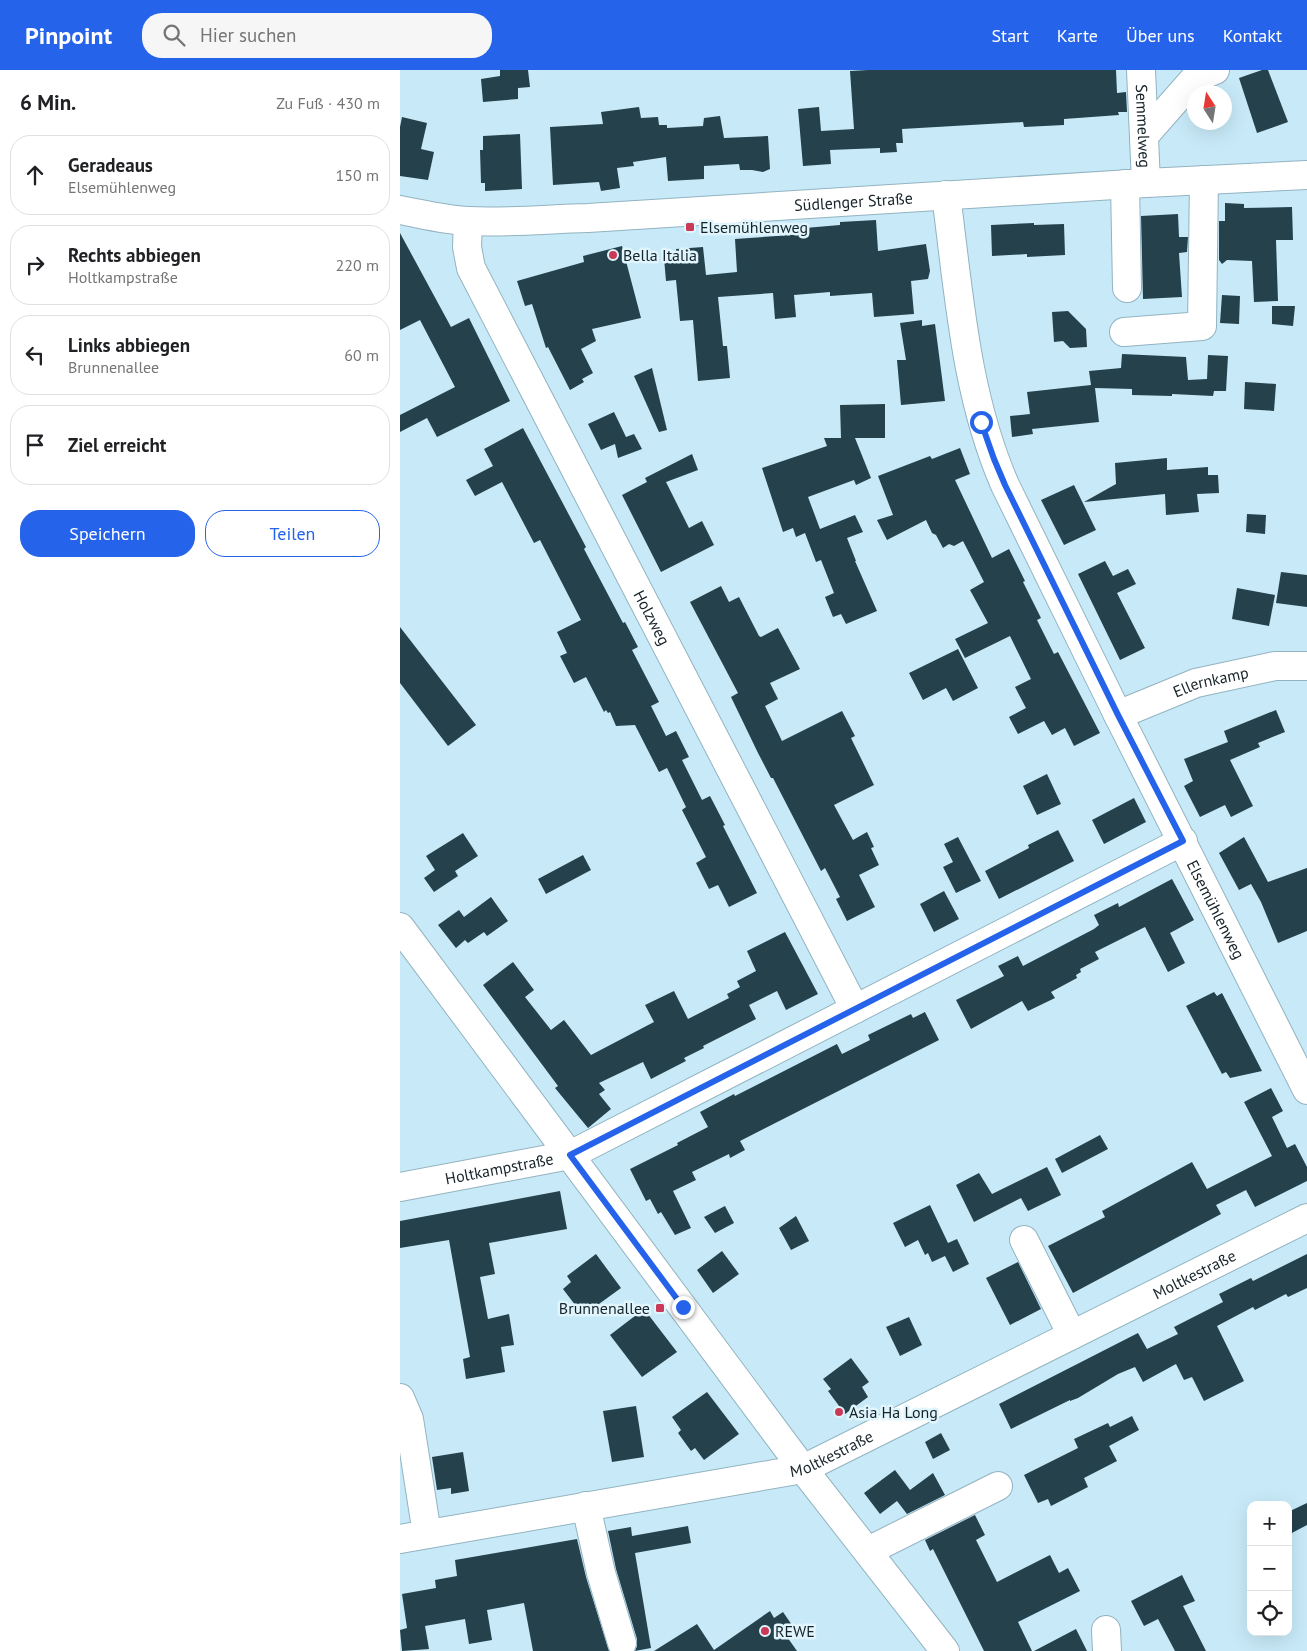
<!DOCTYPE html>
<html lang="de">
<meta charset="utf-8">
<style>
:root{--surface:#fff;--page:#f6f6f6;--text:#202124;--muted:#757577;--line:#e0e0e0;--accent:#2563eb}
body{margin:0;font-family:"PT Sans",sans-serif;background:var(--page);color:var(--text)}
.controls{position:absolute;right:15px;bottom:15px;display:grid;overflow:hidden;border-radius:10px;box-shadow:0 5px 20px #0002}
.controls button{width:45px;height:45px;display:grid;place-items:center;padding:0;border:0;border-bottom:1px solid var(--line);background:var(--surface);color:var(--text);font:25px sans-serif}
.compass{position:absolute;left:787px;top:15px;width:45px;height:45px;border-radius:50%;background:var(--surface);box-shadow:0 5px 20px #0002;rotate:348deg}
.stop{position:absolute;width:15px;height:15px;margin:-11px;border:4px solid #2563eb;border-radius:50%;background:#fff}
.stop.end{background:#2563eb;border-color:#fff;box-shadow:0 1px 5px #0008}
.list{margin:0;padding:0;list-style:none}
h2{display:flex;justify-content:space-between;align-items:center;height:65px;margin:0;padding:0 20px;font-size:21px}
h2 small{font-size:16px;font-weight:400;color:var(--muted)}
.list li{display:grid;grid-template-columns:32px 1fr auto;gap:15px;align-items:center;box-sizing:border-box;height:80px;margin:0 10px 10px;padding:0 10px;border:1px solid var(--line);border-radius:20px}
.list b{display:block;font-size:19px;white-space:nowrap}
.list p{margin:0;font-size:16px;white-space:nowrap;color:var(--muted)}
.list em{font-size:16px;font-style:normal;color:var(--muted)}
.actions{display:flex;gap:10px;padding:15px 20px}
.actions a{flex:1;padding:11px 0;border:1px solid var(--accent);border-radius:20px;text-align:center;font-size:18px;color:var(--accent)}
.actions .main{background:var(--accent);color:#fff}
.icon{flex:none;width:28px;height:28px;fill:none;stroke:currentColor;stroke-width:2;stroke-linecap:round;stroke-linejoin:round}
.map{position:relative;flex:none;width:907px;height:1581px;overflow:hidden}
header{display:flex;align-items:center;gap:30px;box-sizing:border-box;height:70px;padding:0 25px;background:var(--accent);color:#fff}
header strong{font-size:24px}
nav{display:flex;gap:28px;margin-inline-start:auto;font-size:18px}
.search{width:350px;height:45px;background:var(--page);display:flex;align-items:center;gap:12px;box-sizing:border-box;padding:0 18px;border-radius:20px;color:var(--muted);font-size:19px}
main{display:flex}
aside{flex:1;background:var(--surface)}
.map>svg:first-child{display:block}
</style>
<header>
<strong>Pinpoint</strong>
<div class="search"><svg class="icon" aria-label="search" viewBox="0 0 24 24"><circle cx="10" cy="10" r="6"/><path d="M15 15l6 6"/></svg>Hier suchen</div>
<nav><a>Start</a><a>Karte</a><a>Über uns</a><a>Kontakt</a></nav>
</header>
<main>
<aside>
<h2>6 Min.<small>Zu Fuß · 430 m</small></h2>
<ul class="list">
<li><svg class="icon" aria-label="ahead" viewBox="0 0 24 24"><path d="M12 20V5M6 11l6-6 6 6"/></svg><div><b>Geradeaus</b><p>Elsemühlenweg</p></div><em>150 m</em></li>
<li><svg class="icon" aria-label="right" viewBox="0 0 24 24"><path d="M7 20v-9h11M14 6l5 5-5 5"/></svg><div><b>Rechts abbiegen</b><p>Holtkampstraße</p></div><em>220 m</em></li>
<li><svg class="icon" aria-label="left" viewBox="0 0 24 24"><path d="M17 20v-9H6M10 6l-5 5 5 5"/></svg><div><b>Links abbiegen</b><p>Brunnenallee</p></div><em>60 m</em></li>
<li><svg class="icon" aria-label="arrive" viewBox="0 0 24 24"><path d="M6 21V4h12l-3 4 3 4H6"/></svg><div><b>Ziel erreicht</b></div></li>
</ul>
<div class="actions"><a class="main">Speichern</a><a>Teilen</a></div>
</aside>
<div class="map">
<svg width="907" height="1581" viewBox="0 0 907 1581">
<rect width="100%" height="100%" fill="#c8eaf8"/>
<g fill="#24414c">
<polygon points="100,0 128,0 130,17 118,18 118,29 83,32 81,9 100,6"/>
<polygon points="468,0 716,0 717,23 726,22 727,42 718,42 719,45 664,49 664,55 624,57 623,52 502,59 503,73 496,73 497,82 480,83 480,78 430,80 431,94 403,96 398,39 419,37 421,61 454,59 450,1"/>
<polygon points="862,0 868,0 888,52 857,63 839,8"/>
<polygon points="239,37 241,48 258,47 259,55 267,55 267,58 303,56 304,48 320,46 324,68 368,66 370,99 363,102 352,100 340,100 339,94 304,96 304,109 268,111 266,87 233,92 234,96 217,98 220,118 201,121 199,112 153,115 150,57 203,54 201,42"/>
<polygon points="2,47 27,53 21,79 34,82 28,110 0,106 0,57"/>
<polygon points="120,64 122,119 85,121 85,113 81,113 80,80 83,80 83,66"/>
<polygon points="825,133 844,134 844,138 892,137 893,170 876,170 878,231 854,232 852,191 827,190 822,194 819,190 819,151 825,151"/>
<polygon points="778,144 779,167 788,167 787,182 779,183 782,227 743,229 741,146"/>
<polygon points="476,150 478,181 526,174 530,201 528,209 511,211 514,244 474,247 472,223 430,226 430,222 394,225 396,247 375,249 373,223 318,227 323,276 327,276 330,308 298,311 293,250 280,251 276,210 266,211 264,188 276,186 276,179 303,177 306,205 337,202 335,169 406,164 405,158 440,155 440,152"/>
<polygon points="634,153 634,155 664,154 665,185 627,187 627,184 592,186 591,155"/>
<polygon points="0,163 51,257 69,248 110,331 37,367 27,348 0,362 0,345 55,317 20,250 0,260"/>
<polygon points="222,176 241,248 192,259 196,271 181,279 193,303 182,309 184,312 170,320 148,277 146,278 132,234 125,236 117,211 184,192 183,186"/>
<polygon points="822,225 840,226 839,254 820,253"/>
<polygon points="872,236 895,236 893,256 872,254"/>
<polygon points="668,241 686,259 687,277 670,278 663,271 654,272 652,242"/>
<polygon points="522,250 522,256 535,254 545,331 501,335 497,290 506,290 500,253"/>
<polygon points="722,284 786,287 788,310 807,309 808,285 828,286 826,321 814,321 813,326 772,324 772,326 732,325 732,319 695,318 699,352 632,359 633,364 612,367 610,346 630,344 627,322 691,315 689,301 721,298"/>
<polygon points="252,298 267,360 259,362 234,306"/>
<polygon points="845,312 876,314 874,341 844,339"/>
<polygon points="485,334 485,368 455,368 471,408 456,415 454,410 408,427 420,459 455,445 463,462 447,468 456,491 455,491 477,541 446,554 441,544 433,547 425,527 434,523 421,490 416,492 405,463 396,467 393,458 383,462 362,398 427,376 424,368 441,368 440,335"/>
<polygon points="214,342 226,367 234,364 242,379 218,388 215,374 201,380 188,354"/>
<polygon points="123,358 186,477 184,479 223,553 225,552 238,577 232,580 259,632 251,636 266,666 276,661 289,687 282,690 302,730 310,726 325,755 323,756 357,823 329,837 318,815 309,819 296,793 306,787 282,740 286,737 267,698 259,702 235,655 216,656 210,642 208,643 206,640 204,642 186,607 174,613 160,586 167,583 157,562 181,550 140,470 134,473 102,412 75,426 66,410 93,396 84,379"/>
<polygon points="560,378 570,404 555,410 592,488 609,479 625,511 623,512 641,548 637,550 654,584 658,582 700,663 674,676 665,658 652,665 644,651 618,664 609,647 626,638 615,617 631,609 610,566 565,588 555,569 588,553 570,520 584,512 563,471 554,476 549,474 543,478 536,465 532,463 526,450 487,470 477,450 493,445 478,406 530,386 532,389"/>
<polygon points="292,384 298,400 266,412 289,458 302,451 314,475 261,502 222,425 247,412 245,408"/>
<polygon points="767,388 767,400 808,397 808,405 818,405 819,423 797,424 799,442 766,445 765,424 684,432 716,414 715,393"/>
<polygon points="674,415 696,460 664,475 641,430"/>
<polygon points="847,444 866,445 865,464 846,462"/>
<polygon points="705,491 713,506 728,499 736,514 717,523 745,578 720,590 678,504"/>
<polygon points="881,502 907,505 907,537 876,533"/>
<polygon points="321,516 329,532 339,527 359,566 361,567 378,558 400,599 370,613 378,629 365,636 382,671 442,641 455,666 451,668 474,715 434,735 453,770 467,762 474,777 471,778 479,795 459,805 475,837 447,851 436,829 440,827 425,798 421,801 373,708 371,708 358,683 331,627 338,623 290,532"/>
<polygon points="837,518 875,525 869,556 832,549"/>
<polygon points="0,557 76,655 48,676 0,613"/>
<polygon points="558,579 578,618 553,631 546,618 523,630 509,603"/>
<polygon points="876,640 885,662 858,673 860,677 830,690 853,736 831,747 825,735 800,747 784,716 793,711 784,689 828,672 824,661"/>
<polygon points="647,704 661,734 637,745 623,716"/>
<polygon points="734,728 746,752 704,774 692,750"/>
<polygon points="658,760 674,791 599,829 585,801 629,778 628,775"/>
<polygon points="63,763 78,786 55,801 58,806 34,822 24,808 35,800 26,786"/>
<polygon points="558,767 581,811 556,823 543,797 553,792 544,774"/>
<polygon points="844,767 868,812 907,798 907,861 878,873 861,832 851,814 839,820 819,783"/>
<polygon points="183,785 191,800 146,824 138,809"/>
<polygon points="772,809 794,850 770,863 785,893 768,902 745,857 695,882 699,889 680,899 681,902 676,905 677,908 651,922 655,928 628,941 622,931 571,959 556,930 604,906 598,896 618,886 623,896 694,859 699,855 694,845 718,833 719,837"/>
<polygon points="544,821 559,849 534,862 520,834"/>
<polygon points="91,827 108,851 87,866 84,862 68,873 65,870 56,878 38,855 59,840 64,847"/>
<polygon points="385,862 418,924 386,940 377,921 349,935 356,949 303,976 304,978 284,988 286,991 251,1009 243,992 199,1013 205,1020 199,1024 211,1039 188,1058 155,1018 158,1016 83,915 113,892 134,920 125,927 151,960 164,950 191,985 254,952 245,935 274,921 288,949 329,928 327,924 340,917 337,911 356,901 347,881"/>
<polygon points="814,922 817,926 822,923 862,1001 830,1008 826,1002 822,1004 786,936"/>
<polygon points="525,942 539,970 340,1071 345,1080 330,1088 329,1084 292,1102 296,1110 273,1121 291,1158 275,1165 261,1142 258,1144 250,1129 246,1131 230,1099 278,1075 277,1073 308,1057 300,1042 334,1024 335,1026 437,974 442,984 470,970 468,965 511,944 513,948"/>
<polygon points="871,1018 883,1041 872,1047 887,1078 895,1074 907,1097 907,1111 855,1137 846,1120 816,1135 821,1144 673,1223 648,1176 705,1147 702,1141 792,1092 807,1119 872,1086 844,1032"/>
<polygon points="700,1065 708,1079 662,1103 655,1089"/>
<polygon points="647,1097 661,1125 628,1141 621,1128 574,1152 556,1115 579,1103 592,1124"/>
<polygon points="160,1121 167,1159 89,1173 95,1204 80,1207 88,1249 109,1244 114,1275 101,1277 105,1302 66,1309 63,1289 70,1287 49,1170 0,1178 0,1151"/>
<polygon points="530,1135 548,1173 557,1169 569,1194 553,1202 545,1186 532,1192 528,1183 525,1185 518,1170 505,1177 493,1153"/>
<polygon points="325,1136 334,1153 315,1163 304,1147"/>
<polygon points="396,1146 409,1171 391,1180 379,1158"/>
<polygon points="322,1181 339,1204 313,1223 297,1200"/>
<polygon points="196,1184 221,1218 192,1239 190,1237 182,1244 163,1219 171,1212 167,1206"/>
<polygon points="907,1184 907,1218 888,1227 886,1224 855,1240 853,1237 817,1256 844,1311 804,1331 792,1307 784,1310 776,1294 743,1312 735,1297 718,1304 678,1328 670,1331 670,1330 611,1359 599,1334 738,1263 747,1279 778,1264 774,1257 823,1232 819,1224 851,1208 853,1211"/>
<polygon points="618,1192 641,1239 610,1255 586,1208"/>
<polygon points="244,1239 277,1282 242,1307 210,1265"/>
<polygon points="509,1247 522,1275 500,1286 486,1257"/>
<polygon points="451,1288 469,1312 462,1317 468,1327 445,1344 428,1321 431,1319 423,1309"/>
<polygon points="307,1322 339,1364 304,1390 295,1378 291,1381 278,1363 281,1360 272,1347"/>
<polygon points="236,1336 244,1387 212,1392 203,1341"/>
<polygon points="732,1346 739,1360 709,1376 717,1391 684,1408 688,1417 651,1436 648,1429 638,1433 624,1405 678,1378 674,1369 708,1353 710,1357"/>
<polygon points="541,1363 550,1380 533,1389 525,1372"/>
<polygon points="63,1382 69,1421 51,1424 51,1418 37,1420 32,1387"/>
<polygon points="495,1400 510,1420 533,1403 545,1425 507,1444 497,1431 480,1444 464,1423"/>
<polygon points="907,1433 907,1455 888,1465 888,1442"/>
<polygon points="575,1445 585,1465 576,1470 597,1512 650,1485 659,1503 668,1498 680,1521 618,1552 632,1581 584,1581 533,1479 530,1481 525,1470"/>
<polygon points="288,1456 291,1473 235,1483 251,1578 235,1581 237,1576 237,1569 216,1499 208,1461 231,1457 232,1466"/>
<polygon points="177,1469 186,1507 209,1581 133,1581 124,1533 87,1540 92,1570 69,1574 65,1549 25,1556 29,1579 2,1581 0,1560 7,1558 2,1524 36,1518 35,1510 57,1506 55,1490"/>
<polygon points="782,1505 795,1531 783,1536 806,1581 775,1581 758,1549 744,1556 731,1531"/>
<polygon points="370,1541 374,1548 383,1542 394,1558 385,1564 397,1581 254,1581 297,1554 314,1580"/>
<polygon points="676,1559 687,1581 634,1581"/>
</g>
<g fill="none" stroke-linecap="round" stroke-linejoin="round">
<defs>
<g id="minor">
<path id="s1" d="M741,0L746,113"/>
<polyline points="744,66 795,8 815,0"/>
<polyline points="725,114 727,218"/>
<path id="s2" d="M546,125C559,223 565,323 605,415L718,645L907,1020"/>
<path id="s3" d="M68,151L67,177L71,198L455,939"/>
<polyline points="724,262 802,256 804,110"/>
<path id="s4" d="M718,645L796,613L875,596H907"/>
<polyline points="0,857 403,1399 545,1581"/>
<path id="s5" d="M0,1117L170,1085L783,771"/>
<polyline points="624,1170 672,1265"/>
<polyline points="0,1328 9,1349 27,1464"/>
<polyline points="186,1436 201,1503 222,1573"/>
<path id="s6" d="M0,1469L403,1399L907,1148"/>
<polyline points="468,1481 598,1416"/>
<polyline points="706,1560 707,1581"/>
</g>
<g id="major">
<path id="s7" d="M0,140C22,144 45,150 68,151C108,153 148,149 188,148L746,113L907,105"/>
</g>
</defs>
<use href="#minor" stroke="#92b3c0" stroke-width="30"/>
<use href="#major" stroke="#92b3c0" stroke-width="30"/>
<use href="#minor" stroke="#fff" stroke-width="28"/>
<use href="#major" stroke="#fff" stroke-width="28"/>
</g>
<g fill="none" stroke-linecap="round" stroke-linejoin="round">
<polyline stroke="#2563eb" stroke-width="6" points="283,1237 170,1085 783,771 718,645 605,415 594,389 581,352"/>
</g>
<g fill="#ca3a56" stroke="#e0f5fd" stroke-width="2">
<rect x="285" y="152" width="10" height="10" rx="2.5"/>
<circle cx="213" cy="185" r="5"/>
<rect x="255" y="1233" width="10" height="10" rx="2.5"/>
<circle cx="439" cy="1342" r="5"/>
<circle cx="365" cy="1561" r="5"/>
</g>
<g text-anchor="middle" stroke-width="5" stroke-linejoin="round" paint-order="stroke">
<g font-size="16" fill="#162328" stroke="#e0f5fd">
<text dy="6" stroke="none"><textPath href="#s1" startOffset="56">Semmelweg</textPath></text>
<text dy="6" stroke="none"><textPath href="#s7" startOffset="455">Südlenger Straße</textPath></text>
<text dy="6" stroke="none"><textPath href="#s3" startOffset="441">Holzweg</textPath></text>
<text dy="6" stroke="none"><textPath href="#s4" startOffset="99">Ellernkamp</textPath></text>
<text dy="6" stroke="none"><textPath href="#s2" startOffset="771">Elsemühlenweg</textPath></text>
<text dy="6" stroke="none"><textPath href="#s5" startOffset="101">Holtkampstraße</textPath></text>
<text dy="6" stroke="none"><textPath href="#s6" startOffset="846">Moltkestraße</textPath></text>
<text dy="6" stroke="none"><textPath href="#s6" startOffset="441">Moltkestraße</textPath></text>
</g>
<g font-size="16" fill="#162328" stroke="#e0f5fd" text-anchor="start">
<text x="300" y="163">Elsemühlenweg</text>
<text x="223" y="191">Bella Italia</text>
<text x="250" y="1244" text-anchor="end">Brunnenallee</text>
<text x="449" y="1348">Asia Ha Long</text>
<text x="375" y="1567">REWE</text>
</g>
</g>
</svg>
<div class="controls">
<button>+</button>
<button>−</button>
<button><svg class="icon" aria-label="locate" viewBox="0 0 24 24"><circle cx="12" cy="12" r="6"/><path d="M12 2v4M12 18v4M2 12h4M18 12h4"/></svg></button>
</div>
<svg class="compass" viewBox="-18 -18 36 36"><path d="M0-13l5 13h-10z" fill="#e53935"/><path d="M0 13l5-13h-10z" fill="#757577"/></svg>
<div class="stop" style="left:581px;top:352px"></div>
<div class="stop end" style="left:283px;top:1237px"></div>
</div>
</main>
